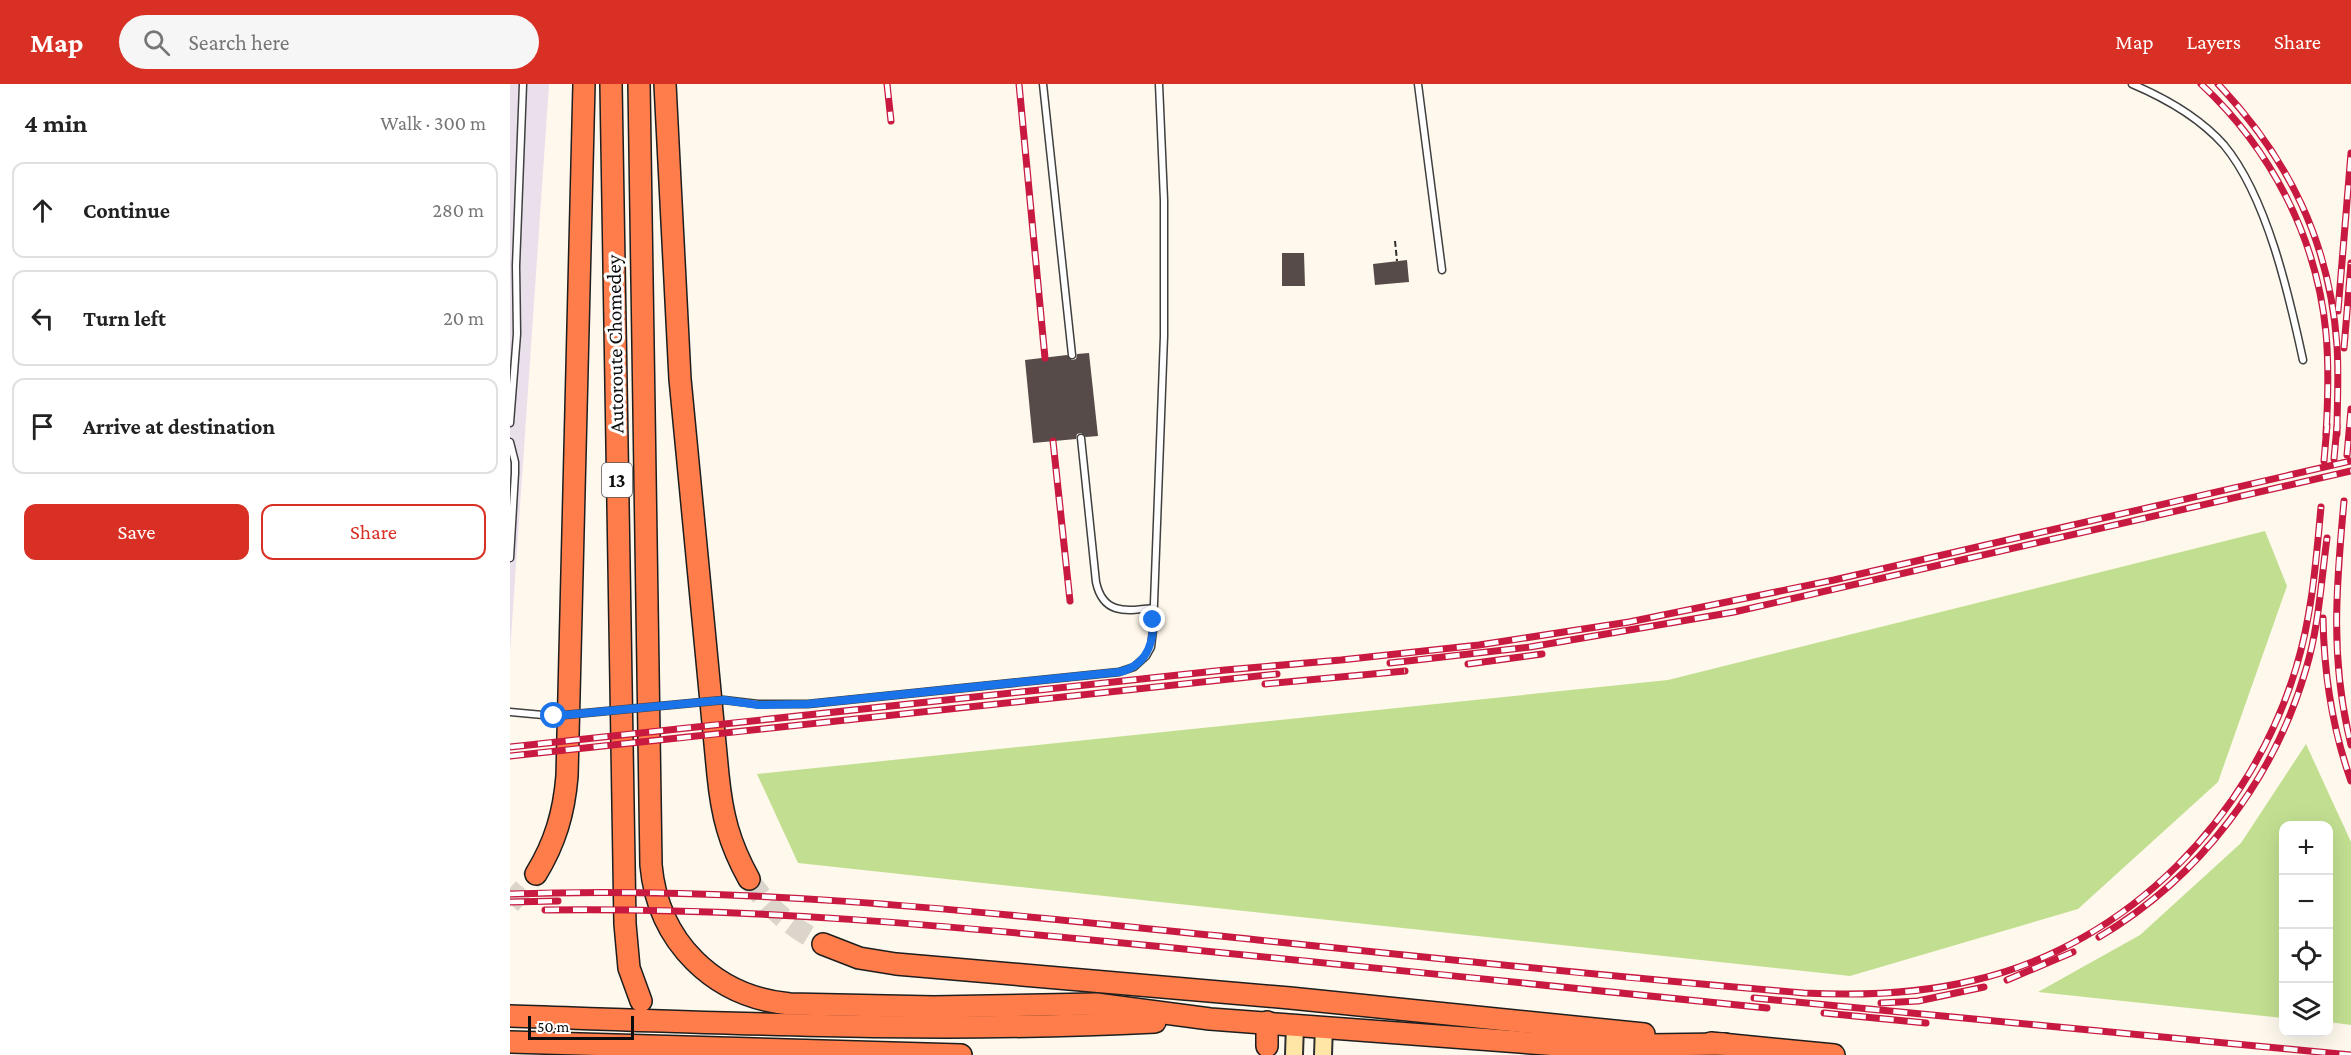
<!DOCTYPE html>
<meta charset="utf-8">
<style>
:root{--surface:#fff;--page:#f6f6f6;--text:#222;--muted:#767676;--line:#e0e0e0;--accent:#d93025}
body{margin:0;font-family:"Crimson Pro",serif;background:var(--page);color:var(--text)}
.controls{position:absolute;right:18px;bottom:18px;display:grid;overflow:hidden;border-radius:12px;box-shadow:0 6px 24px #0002}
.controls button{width:54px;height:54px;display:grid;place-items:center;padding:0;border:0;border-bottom:2px solid var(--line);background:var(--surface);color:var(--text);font:30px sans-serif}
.scale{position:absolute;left:18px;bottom:15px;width:106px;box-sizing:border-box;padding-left:6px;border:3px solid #0d0d0d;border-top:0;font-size:16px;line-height:21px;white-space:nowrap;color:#0d0d0d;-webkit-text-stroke:4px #fff;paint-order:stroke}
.stop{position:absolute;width:18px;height:18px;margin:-14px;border:4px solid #1a73e8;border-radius:50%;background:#fff}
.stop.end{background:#1a73e8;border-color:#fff;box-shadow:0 2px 6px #0008}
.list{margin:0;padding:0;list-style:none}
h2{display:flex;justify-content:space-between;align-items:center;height:78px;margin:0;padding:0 24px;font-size:26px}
h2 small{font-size:20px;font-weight:400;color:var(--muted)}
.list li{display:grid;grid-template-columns:39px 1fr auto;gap:18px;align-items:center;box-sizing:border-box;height:96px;margin:0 12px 12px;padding:0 12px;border:2px solid var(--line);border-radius:12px}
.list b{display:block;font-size:22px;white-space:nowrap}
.list em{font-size:20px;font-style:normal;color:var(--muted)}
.actions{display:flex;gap:12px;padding:18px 24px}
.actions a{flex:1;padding:14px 0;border:2px solid var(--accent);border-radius:12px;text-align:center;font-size:21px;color:var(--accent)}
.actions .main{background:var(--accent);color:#fff}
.icon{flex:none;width:33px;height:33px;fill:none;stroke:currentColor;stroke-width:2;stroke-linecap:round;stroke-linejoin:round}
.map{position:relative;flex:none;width:1841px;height:971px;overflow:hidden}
header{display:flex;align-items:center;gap:36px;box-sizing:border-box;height:84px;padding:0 30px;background:var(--accent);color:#fff}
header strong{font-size:28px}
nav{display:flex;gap:33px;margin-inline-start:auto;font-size:21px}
.search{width:420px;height:54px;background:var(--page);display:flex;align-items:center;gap:15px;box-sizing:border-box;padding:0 21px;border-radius:33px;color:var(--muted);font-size:22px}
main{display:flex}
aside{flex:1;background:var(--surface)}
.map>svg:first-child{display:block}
</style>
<header>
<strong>Map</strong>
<div class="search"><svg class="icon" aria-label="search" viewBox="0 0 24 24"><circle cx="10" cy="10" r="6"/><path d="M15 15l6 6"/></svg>Search here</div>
<nav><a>Map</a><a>Layers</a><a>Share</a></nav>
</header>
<main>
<aside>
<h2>4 min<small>Walk · 300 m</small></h2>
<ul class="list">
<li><svg class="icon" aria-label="ahead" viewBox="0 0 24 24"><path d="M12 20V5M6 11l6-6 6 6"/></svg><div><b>Continue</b></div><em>280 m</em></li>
<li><svg class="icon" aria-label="left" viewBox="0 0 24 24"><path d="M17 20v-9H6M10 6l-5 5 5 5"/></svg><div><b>Turn left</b></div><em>20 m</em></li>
<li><svg class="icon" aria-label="arrive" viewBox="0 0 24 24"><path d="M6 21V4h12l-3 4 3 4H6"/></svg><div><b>Arrive at destination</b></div></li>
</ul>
<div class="actions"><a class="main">Save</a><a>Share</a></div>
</aside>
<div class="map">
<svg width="1841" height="971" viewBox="0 0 1841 971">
<rect width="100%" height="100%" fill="#fff8ec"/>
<polygon fill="#e9e0ec" points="0,0 39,0 0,568"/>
<g fill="#c2df91">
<polygon points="1755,447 1777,502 1708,698 1568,825 1340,892 288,779 247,690 1158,596"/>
<polygon points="1796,660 1841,758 1841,941 1819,938 1818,742 1774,742 1773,934 1528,908 1630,851 1731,759"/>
</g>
<g fill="#564b48">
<polygon points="772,169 794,169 795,202 772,202"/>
<polygon points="897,176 899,198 865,201 863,180"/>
<polygon points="579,269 588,352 576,353 571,349 567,350 566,355 523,359 515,276 557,271 562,276 566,275 567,270"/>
</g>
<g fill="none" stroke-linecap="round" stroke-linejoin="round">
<g stroke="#dbd5cb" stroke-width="21" stroke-dasharray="21 10" stroke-linecap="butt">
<path d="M239,795C258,824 282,844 313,860"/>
<polyline points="0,820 26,790"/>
</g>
<defs>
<g id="service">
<polyline points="533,0 562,271"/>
<polyline points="908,0 932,186"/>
<path d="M1622,0C1655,14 1690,34 1714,61C1757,113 1779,211 1793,276"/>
<polyline points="0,339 7,250 6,182 13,0"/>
<path d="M571,354L586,498C593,531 616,527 643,524"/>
<polyline points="0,358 5,378 5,389 0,474"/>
<polyline points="214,616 248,620 298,620 609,588 624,583 636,572 641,563 643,546 654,252 654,116 649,0"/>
<polyline points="0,628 44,632"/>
</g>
<g id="secondary">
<polyline points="784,971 785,940"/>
<polyline points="813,971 814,942"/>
</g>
<g id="motorway">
<polyline points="101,0 115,840 119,884 131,917"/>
<path d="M129,0L141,781C148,858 204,913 280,920L424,923L586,920L700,935L1062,962L1215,960"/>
<path d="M155,0L170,295L208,691C212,731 219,759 239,795"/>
<path d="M26,790C45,759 54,729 57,692L74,0"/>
<polyline points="313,860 349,874 386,880 780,914 1134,950"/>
<path d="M0,932C215,939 431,949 645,938"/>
<polyline points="0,958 451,971"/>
<polyline points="1201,959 1324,971"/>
<polyline points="757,962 757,938"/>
</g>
</defs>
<use href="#service" stroke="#404040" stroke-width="9"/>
<use href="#secondary" stroke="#2f2f2f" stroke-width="20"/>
<use href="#motorway" stroke="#1e1e1e" stroke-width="24"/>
<polyline stroke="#2f2f2f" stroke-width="2" stroke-dasharray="6 3" stroke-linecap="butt" points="885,157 887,177"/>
<use href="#service" stroke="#fff" stroke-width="6"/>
<use href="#secondary" stroke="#ffe6a7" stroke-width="16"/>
<use href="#motorway" stroke="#ff7d4a" stroke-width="21"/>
<defs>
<g id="rail">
<polyline points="377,0 381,37"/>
<polyline points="509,0 535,274"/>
<path d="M1691,0C1761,65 1807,154 1816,249C1819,282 1818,316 1816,350"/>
<path d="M1708,0C1779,75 1820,159 1827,262C1829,291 1827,321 1827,350"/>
<polyline points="1828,227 1841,69"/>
<polyline points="1834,264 1841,179"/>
<polyline points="543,357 560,517"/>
<polyline points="1837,371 1841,325"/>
<polyline points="1824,375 1827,342"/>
<polyline points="1814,377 1817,341"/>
<path d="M1834,417C1826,504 1820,576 1841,661"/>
<path d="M1813,534C1814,590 1822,644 1841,697"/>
<polyline points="880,579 1020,563 1224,528 1841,387"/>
<polyline points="958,580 1032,570"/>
<polyline points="755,600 895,587"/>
<polyline points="0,663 715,586 831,576 969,561 1119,538 1324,496 1841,377"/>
<polyline points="0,672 767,590"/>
<path d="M0,810C224,802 448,825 670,848C878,869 1086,892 1294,909C1352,912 1408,910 1465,896C1619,860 1741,733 1786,584C1802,532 1806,477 1811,423"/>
<polyline points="0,818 48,817"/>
<path d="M35,826C239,823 441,842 644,862C848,882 1053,903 1257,924"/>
<path d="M1589,853C1689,794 1764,696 1796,585C1809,542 1811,498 1817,454"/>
<polyline points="1497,896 1563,868"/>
<polyline points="1244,914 1841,971"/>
<polyline points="1371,919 1408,917 1474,903"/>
<polyline points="1314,929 1416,939"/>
</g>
</defs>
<use href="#rail" stroke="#c81941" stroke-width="7"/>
<use href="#rail" stroke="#fff" stroke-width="4.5" stroke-dasharray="14" stroke-linecap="butt"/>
<defs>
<polyline id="service-bridge" points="44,632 214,616"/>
</defs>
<use href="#service-bridge" stroke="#404040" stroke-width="9" stroke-linecap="butt"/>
<use href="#service-bridge" stroke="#fff" stroke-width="6"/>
</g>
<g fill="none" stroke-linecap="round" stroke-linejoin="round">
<path stroke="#1a73e8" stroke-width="8" d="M44,632L214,616L248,621L298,620L609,588C635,582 644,561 643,536"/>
</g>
<g text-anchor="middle" stroke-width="6" stroke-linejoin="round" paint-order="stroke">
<rect fill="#fff" stroke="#565656" stroke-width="1.5" x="92" y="379" width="30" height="34" rx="4.5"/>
<g font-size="20" font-weight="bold" fill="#0d0d0d">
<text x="107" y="403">13</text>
</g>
<g font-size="21" fill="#0d0d0d" stroke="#fff">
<text transform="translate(105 260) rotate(-91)" y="7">Autoroute Chomedey</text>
</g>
</g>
</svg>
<div class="controls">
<button>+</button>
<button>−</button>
<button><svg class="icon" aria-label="locate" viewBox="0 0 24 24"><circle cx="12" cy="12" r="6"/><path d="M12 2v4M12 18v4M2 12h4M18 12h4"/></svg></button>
<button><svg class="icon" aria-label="layers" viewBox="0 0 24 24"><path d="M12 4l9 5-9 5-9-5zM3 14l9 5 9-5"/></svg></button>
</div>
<div class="scale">50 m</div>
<div class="stop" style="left:44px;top:632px"></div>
<div class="stop end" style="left:643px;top:536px"></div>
</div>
</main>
